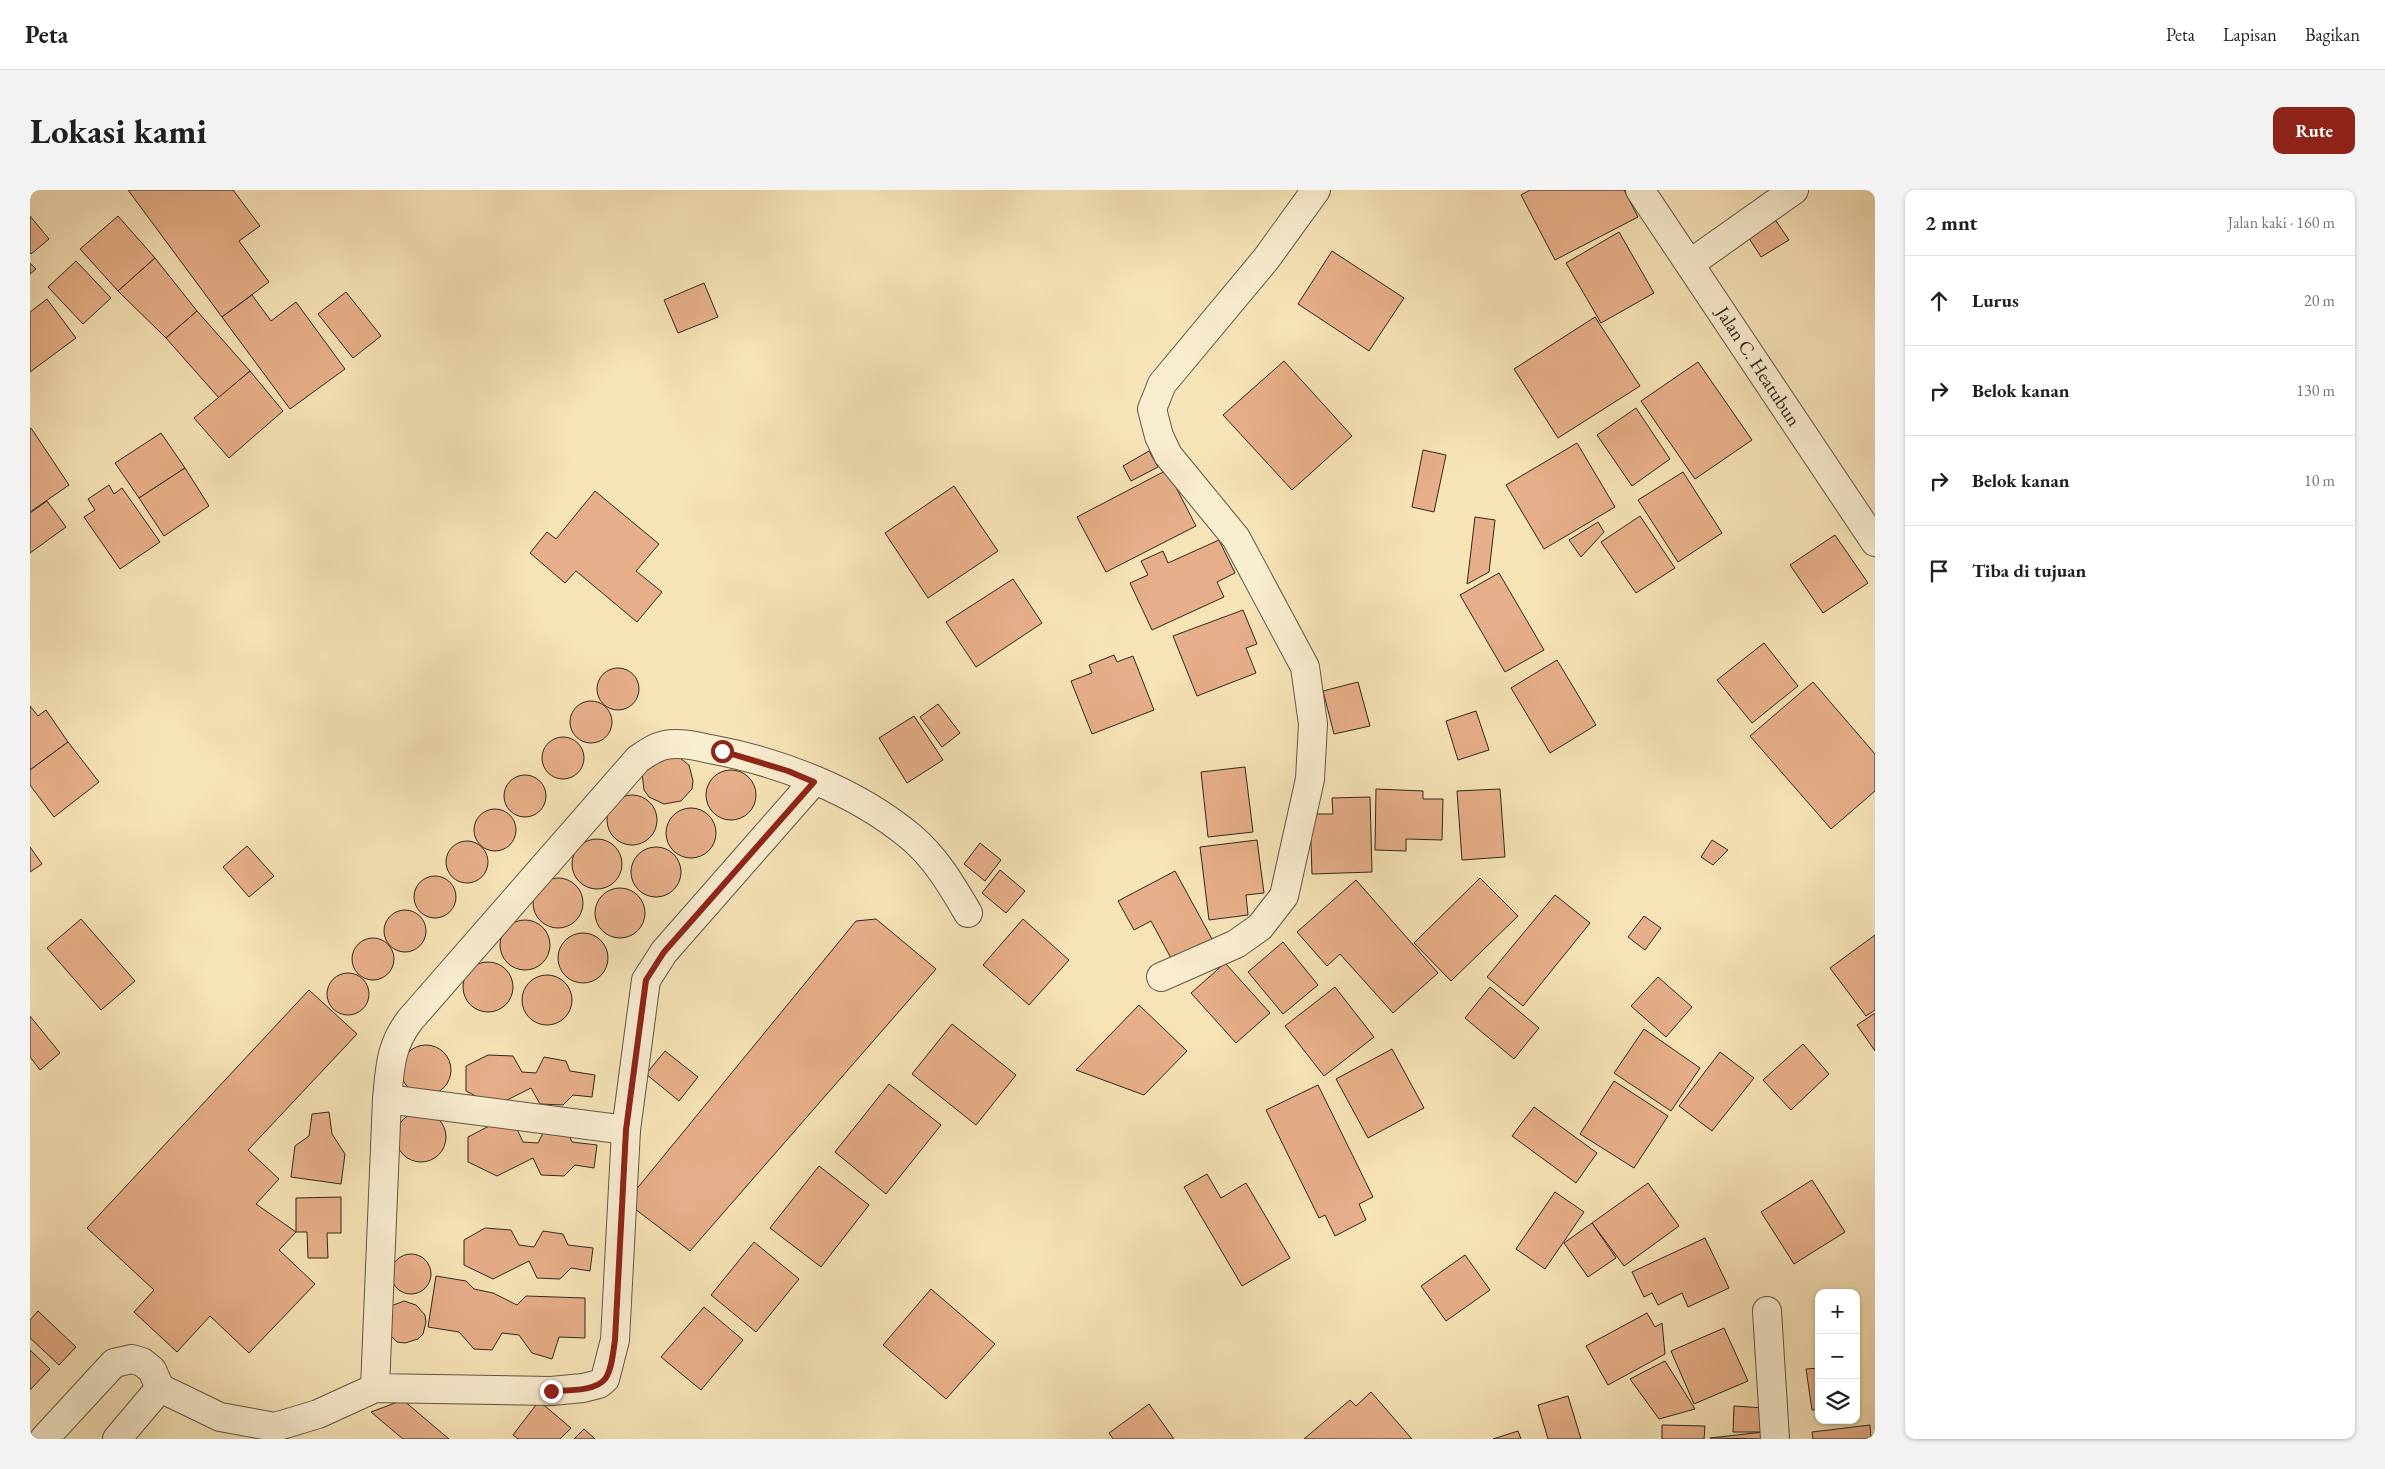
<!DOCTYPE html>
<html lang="id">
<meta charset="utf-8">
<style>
:root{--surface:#fff;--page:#f2f2f2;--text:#202124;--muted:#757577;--line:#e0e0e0;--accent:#8f2418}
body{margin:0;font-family:"EB Garamond",serif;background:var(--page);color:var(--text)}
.controls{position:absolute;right:15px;bottom:15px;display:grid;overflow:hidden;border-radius:10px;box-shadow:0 1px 4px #0004}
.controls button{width:45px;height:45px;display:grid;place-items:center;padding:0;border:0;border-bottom:1px solid var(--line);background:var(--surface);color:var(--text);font:25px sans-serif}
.stop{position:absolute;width:15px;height:15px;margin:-11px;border:4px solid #8f2418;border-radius:50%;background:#fff}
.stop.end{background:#8f2418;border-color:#fff;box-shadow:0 1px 5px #0008}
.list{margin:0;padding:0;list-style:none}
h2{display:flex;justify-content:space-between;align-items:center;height:65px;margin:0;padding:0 20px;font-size:21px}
h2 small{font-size:16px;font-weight:400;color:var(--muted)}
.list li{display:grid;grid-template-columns:32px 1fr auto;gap:15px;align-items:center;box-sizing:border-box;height:90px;padding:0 20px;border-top:1px solid var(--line)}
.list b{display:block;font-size:19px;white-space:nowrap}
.list em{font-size:16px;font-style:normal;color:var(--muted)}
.icon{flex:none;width:28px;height:28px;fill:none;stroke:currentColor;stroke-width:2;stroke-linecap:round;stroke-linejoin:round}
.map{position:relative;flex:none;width:1845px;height:1249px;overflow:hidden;border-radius:10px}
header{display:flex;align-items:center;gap:30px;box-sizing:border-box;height:70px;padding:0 25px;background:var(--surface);border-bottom:1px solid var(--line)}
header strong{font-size:24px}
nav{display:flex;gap:28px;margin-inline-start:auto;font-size:18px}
.intro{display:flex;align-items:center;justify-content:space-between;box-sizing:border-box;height:120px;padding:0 30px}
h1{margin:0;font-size:35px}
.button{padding:12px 22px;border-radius:10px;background:var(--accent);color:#fff;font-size:18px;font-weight:700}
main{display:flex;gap:30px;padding:0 30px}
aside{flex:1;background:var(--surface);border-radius:10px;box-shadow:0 1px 4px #0004}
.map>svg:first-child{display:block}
</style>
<header>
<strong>Peta</strong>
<nav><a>Peta</a><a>Lapisan</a><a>Bagikan</a></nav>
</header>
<div class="intro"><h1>Lokasi kami</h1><a class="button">Rute</a></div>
<main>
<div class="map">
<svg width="1845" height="1249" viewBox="0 0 1845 1249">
<rect width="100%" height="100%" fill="#f6e3b6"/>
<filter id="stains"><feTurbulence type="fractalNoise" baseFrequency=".004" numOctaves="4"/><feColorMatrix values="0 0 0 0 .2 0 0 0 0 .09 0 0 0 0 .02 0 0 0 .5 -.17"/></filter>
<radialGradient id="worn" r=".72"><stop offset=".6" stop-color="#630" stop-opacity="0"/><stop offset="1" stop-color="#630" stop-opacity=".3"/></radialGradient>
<g fill="#e7af89" stroke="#31271f">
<polygon points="98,0 203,0 230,36 209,51 239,92 192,127"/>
<polygon points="1500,0 1594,0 1608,27 1525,70 1491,5"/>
<polygon points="1742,25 1759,50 1731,67 1715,42"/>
<polygon points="0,26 19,49 1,64 0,63"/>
<polygon points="88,26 125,68 88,101 50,59"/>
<polygon points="1589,42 1624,103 1571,133 1536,73"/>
<polygon points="1302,61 1374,108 1339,161 1268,114"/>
<polygon points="125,68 167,121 136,148 88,101"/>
<polygon points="46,71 81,108 53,134 18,97"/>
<polygon points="0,73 6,79 0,84"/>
<polygon points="674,93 688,127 648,143 634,110"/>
<polygon points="316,102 351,146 323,168 288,124"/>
<polygon points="222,105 241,131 266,112 315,179 260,219 192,127"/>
<polygon points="17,109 46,148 0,182 0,122"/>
<polygon points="167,121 220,181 189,208 136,148"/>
<polygon points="1565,127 1610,196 1528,248 1484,179"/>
<polygon points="1254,171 1322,246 1262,300 1193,225"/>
<polygon points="1668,172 1722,250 1665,289 1611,211"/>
<polygon points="220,181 253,221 199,268 164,228"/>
<polygon points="1606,218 1640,269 1602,296 1567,245"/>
<polygon points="1,238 39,295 0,322 0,239"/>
<polygon points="131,243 155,278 109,308 85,273"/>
<polygon points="1547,253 1585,317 1514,359 1476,295"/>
<polygon points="1393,260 1416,265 1404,322 1382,317"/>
<polygon points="1119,261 1128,277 1101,291 1093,276"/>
<polygon points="155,278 179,316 134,346 109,308"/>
<polygon points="1137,280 1166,336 1076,382 1047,327"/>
<polygon points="1653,282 1692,343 1648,372 1608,310"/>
<polygon points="79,295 84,304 92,298 130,352 90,379 54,327 65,320 58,309"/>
<polygon points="924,296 968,361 898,408 855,343"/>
<polygon points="565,301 629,354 606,381 632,402 607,432 546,381 535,393 500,363 517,342 526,349"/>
<polygon points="17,311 36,337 0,363 0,323"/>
<polygon points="1610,326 1645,378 1606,403 1571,352"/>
<polygon points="1445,327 1465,330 1459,382 1437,394"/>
<polygon points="1568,332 1574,342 1551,367 1539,350"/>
<polygon points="1805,345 1838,393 1793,423 1760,375"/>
<polygon points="1189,350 1205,383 1187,392 1194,407 1122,440 1100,393 1118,385 1111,371 1133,361 1138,373"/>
<polygon points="1469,383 1514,460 1475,482 1430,405"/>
<polygon points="983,389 1012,433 946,477 916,432"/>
<polygon points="1213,420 1227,454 1216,458 1226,483 1167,506 1143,446"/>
<polygon points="1734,453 1768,496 1722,533 1687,490"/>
<polygon points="1084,465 1087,472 1103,466 1124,520 1062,544 1041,491 1062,483 1059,475"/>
<polygon points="1527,470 1566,535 1520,563 1481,498"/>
<circle cx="588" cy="499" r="21"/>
<polygon points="1328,492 1340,536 1304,544 1293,501"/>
<polygon points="1783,492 1845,564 1845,601 1801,639 1720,546"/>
<circle cx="561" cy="532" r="21"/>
<polygon points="908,514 930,543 912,557 890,527"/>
<polygon points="0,516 8,526 16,520 38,552 0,580"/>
<polygon points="1446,521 1459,560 1428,570 1416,531"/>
<polygon points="884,526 913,570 877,593 849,548"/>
<circle cx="533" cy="568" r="21"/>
<polygon points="38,552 69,592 24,627 0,595 0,580"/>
<polygon points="638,563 646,565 659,575 663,591 662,599 651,611 634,614 619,607 614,600 612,583"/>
<polygon points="1215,577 1223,642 1178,647 1171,582"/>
<circle cx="701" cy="605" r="25"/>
<circle cx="495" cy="606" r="21"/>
<polygon points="1346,599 1393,601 1393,609 1413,609 1412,650 1376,649 1376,661 1345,660"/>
<polygon points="1470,599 1475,667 1432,670 1427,601"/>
<circle cx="602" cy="630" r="25"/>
<polygon points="1340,607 1342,682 1282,684 1280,624 1303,624 1302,608"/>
<circle cx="661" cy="643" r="25"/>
<circle cx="465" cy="640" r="21"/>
<circle cx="567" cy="674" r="25"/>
<polygon points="1227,650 1234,703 1216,705 1218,725 1179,730 1170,657"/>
<polygon points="1682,650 1698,660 1683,675 1671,667"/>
<circle cx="437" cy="672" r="21"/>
<polygon points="950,653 971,670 955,691 934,674"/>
<polygon points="217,656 244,686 219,707 193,677"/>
<circle cx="626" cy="682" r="25"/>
<polygon points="0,657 12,674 0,682"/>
<polygon points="970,680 995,701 976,723 952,703"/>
<polygon points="1145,681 1182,749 1142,770 1121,731 1104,740 1088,711"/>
<circle cx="405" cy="707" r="21"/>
<circle cx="528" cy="713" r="25"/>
<polygon points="1450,688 1488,726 1421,791 1384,753"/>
<polygon points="1326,690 1408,783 1363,823 1310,764 1297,776 1267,742"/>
<circle cx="590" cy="723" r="25"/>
<polygon points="1525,705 1560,733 1493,816 1457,787"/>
<circle cx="375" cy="741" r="21"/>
<polygon points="1614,726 1631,738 1615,760 1598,747"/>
<polygon points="51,729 105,791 71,820 17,758"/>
<polygon points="846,729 906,779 660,1061 596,1012 826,731"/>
<polygon points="993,729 1039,770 999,815 953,775"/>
<circle cx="495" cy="755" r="25"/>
<circle cx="553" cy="768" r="25"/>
<polygon points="1845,745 1845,820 1836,826 1800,778"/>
<circle cx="343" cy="769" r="21"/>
<polygon points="1253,752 1288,795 1253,824 1218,782"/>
<circle cx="458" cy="797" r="25"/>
<polygon points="1195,773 1240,823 1206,853 1161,803"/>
<circle cx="318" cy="804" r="21"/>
<circle cx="517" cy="810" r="25"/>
<polygon points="1628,787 1662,817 1636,847 1601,816"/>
<polygon points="1305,797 1344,847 1294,886 1255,836"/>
<polygon points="1460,797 1509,838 1484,869 1435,828"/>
<polygon points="279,800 327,844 218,960 249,989 226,1014 266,1042 249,1060 285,1094 219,1163 180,1126 147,1162 104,1122 124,1100 57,1038"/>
<polygon points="1109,815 1157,861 1114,905 1046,880"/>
<polygon points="1845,823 1845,861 1827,835"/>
<polygon points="0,826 30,863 10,880 0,867"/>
<polygon points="922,834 986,885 946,935 882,884"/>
<polygon points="1614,839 1670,878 1641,921 1584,883"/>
<polygon points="1773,854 1799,884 1761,920 1733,890"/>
<circle cx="396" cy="880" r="25"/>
<polygon points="1362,859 1394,918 1338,948 1306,889"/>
<polygon points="635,861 668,887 649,911 616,884"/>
<polygon points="1690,862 1724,888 1682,941 1649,916"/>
<polygon points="458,865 483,866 492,882 506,883 514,867 536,871 540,881 565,885 562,907 543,905 533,915 510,914 501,898 465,916 436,901 436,876"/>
<polygon points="1584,891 1638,926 1604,978 1550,944"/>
<polygon points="859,894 911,935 856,1004 805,962"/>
<polygon points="1288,895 1343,1007 1329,1014 1336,1030 1305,1046 1295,1025 1289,1028 1236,920"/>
<polygon points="1504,917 1567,963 1546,993 1482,946"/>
<polygon points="299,922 302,944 315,964 311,994 261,987 265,956 279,946 282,924"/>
<circle cx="391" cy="947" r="25"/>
<polygon points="459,936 486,937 493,952 508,953 516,937 537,941 542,952 567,955 564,978 545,975 534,986 511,985 503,968 467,986 438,972 438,947"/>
<polygon points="789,976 839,1015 791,1077 740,1038"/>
<polygon points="1177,984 1191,1008 1216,993 1260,1068 1212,1096 1154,997"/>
<polygon points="1782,990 1815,1042 1764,1074 1731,1022"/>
<polygon points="1618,993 1649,1036 1594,1076 1562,1033"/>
<polygon points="1525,1002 1554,1022 1515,1079 1486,1059"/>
<polygon points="311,1007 311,1043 297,1043 298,1068 278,1068 277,1042 266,1042 266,1008"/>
<polygon points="1562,1033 1586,1068 1558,1087 1534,1053"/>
<polygon points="455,1038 481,1040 489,1055 504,1057 513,1041 533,1044 538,1055 563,1058 560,1081 541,1078 530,1089 507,1088 499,1071 463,1089 434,1075 434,1050"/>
<polygon points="1675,1048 1699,1098 1658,1117 1652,1103 1628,1115 1622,1103 1614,1107 1602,1082"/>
<polygon points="724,1052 769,1089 726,1142 681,1105"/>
<circle cx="381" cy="1084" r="20"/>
<polygon points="1435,1065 1460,1100 1416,1131 1391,1096"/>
<polygon points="406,1086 436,1091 444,1099 463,1103 487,1115 496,1106 555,1108 555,1148 529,1147 522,1169 502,1163 489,1145 472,1143 462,1160 444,1159 429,1142 398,1137"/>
<polygon points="901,1099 965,1154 916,1209 853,1155"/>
<polygon points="374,1111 386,1115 395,1125 396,1132 393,1144 388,1149 375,1153 367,1152 357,1142 361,1116"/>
<polygon points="674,1117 713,1150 671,1200 631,1167"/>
<polygon points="8,1121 46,1157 29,1175 0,1148 0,1130"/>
<polygon points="1617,1123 1625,1137 1632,1133 1635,1164 1578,1195 1556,1156"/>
<polygon points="1694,1138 1718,1191 1664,1214 1641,1161"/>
<polygon points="0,1160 20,1179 0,1200"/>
<polygon points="1635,1171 1665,1219 1629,1229 1600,1189"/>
<polygon points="1789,1178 1789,1219 1782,1220 1776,1179"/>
<polygon points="1341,1202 1382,1249 1274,1249 1320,1210 1326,1216"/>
<polygon points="1538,1206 1551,1249 1518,1249 1508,1215"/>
<polygon points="373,1210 419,1249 373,1249 341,1222"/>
<polygon points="509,1211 541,1238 530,1249 488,1249 483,1245"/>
<polygon points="1119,1214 1144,1249 1083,1249 1079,1243"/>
<polygon points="1704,1216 1733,1218 1733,1242 1703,1242"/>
<polygon points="1632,1235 1675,1236 1674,1249 1632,1249"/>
<polygon points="1840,1235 1841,1249 1783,1249 1782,1242"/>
<polygon points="554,1239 565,1249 544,1249"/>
<polygon points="1488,1241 1491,1249 1463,1249"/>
<polygon points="1733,1242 1733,1249 1680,1248"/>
</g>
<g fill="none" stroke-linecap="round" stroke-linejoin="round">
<defs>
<g id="minor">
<polyline points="1610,0 1845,352"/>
<polyline points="1661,73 1764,0"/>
<polyline points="1131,787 1206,754 1230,737 1254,706 1280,589 1283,534 1275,477 1206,348 1138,265 1129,246 1122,219 1132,194 1236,69 1286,0"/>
<path d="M357,909C360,878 360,856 380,830L608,569C617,563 625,557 635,555C650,552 665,556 680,559C750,572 826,601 881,647C906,668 922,696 938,723"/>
<polyline points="596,940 616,790 634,762 784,591"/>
<polyline points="1737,1121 1745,1249"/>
<polyline points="14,1249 84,1173 102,1169 112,1172 122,1180 130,1198"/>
<polyline points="87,1249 130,1198 190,1227 245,1237 288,1224 345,1198 521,1201 553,1198 569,1194 575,1189 585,1150 596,940 357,909 345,1198"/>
</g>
</defs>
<use href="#minor" stroke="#625645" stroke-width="30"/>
<use href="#minor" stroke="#f9edd0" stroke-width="28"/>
</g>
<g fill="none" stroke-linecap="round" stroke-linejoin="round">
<path stroke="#8f2418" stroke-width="6" d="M521,1201C536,1200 565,1202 575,1189C582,1180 583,1162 585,1150L596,940L616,790L634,762L784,592L758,581L692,561"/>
</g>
<g text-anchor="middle" stroke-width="4" stroke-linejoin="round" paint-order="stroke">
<g font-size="19" fill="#31271f" stroke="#f9edd0">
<text transform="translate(1729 176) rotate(57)" y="7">Jalan C. Heatubun</text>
</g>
</g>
<rect width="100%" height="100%" filter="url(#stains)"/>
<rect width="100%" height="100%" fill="url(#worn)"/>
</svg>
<div class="controls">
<button>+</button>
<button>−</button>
<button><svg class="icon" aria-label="layers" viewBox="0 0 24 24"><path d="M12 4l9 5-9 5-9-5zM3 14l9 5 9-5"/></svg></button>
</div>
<div class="stop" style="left:692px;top:561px"></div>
<div class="stop end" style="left:521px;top:1201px"></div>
</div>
<aside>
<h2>2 mnt<small>Jalan kaki · 160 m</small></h2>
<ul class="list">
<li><svg class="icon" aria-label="ahead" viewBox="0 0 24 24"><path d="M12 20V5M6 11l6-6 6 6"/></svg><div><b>Lurus</b></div><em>20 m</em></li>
<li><svg class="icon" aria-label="right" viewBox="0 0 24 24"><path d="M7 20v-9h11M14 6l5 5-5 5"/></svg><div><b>Belok kanan</b></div><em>130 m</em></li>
<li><svg class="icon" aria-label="right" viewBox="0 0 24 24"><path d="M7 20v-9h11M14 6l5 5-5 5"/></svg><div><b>Belok kanan</b></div><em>10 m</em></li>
<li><svg class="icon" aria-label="arrive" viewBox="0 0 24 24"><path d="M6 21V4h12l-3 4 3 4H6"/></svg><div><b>Tiba di tujuan</b></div></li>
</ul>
</aside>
</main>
